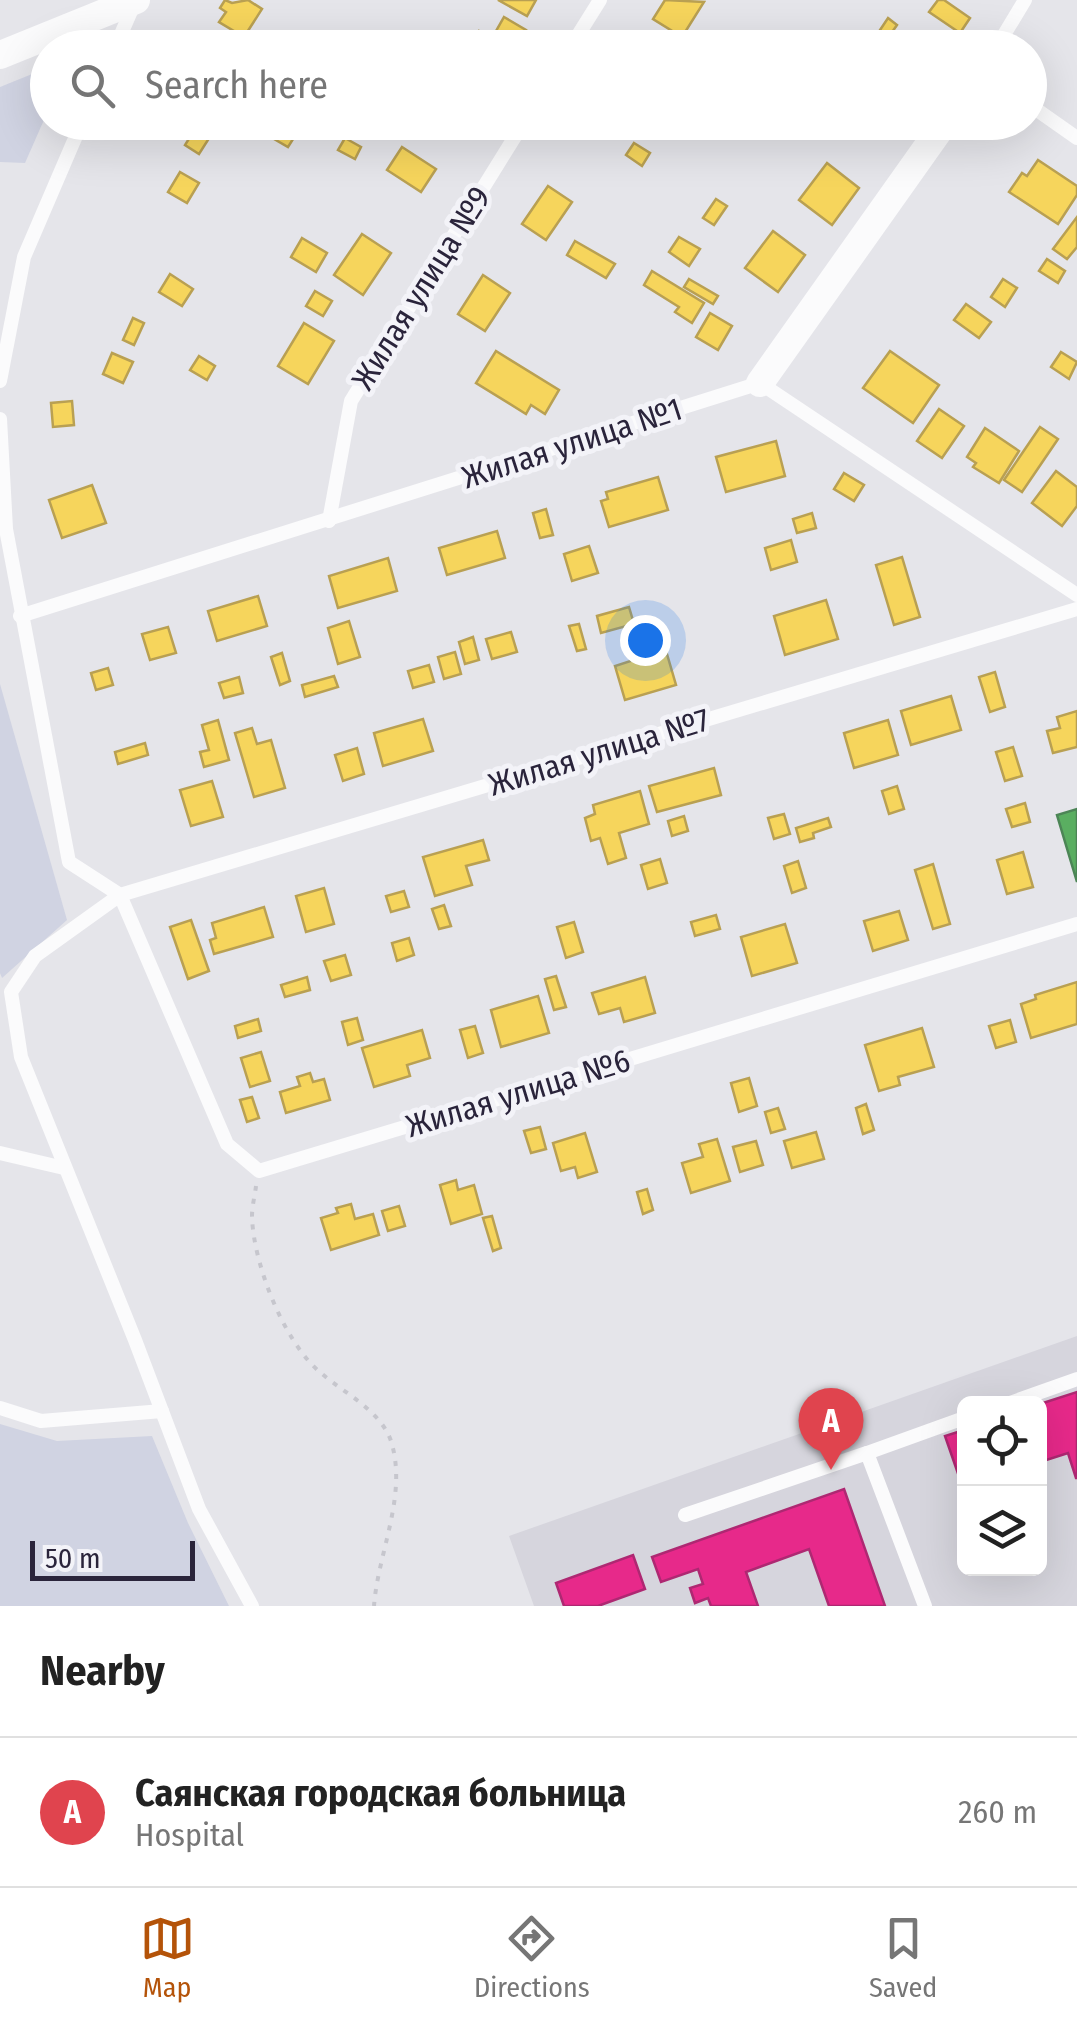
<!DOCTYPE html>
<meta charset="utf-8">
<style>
:root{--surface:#fff;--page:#f2f2f2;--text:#222;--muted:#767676;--line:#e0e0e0;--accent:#b45309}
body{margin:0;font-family:"Fira Sans Condensed",sans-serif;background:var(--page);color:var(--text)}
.controls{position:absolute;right:30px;bottom:30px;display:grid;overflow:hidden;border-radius:15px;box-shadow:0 10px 40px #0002}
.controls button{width:90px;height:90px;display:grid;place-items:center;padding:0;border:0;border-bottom:2px solid var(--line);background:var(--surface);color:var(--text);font:50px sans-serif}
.scale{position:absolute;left:30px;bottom:25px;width:165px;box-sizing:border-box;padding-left:10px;border:5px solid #2a243b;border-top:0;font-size:28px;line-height:35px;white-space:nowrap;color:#2a243b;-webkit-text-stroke:8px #f3f3f8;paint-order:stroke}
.you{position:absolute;left:645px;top:640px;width:35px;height:35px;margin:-25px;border:8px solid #fff;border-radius:50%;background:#1a73e8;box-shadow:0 0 0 15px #1a73e833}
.badge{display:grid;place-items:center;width:65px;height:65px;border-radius:50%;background:var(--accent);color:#fff;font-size:32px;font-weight:700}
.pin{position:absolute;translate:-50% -82px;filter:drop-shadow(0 2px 5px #0008)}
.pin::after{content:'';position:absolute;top:52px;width:35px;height:30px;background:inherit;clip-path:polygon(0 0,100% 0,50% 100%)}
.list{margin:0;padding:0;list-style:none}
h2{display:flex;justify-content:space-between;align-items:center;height:130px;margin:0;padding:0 40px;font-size:42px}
h2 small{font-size:32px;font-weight:400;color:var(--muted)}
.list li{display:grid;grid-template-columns:65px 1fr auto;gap:30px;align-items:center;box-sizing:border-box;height:150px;padding:0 40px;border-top:2px solid var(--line)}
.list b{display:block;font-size:38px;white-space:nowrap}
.list p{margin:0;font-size:32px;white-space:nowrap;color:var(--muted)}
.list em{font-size:32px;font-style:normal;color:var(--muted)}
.icon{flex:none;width:55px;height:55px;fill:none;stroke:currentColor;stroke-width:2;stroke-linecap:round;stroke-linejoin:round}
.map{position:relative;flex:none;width:1077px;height:1606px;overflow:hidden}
.search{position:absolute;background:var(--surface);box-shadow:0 10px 40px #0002;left:30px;right:30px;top:30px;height:110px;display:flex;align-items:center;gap:25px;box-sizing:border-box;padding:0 35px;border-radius:55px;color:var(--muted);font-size:38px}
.sheet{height:280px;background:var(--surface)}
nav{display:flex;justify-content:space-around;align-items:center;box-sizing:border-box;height:140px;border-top:2px solid var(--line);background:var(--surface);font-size:28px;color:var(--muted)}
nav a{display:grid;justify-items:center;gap:5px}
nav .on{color:var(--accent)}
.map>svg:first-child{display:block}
</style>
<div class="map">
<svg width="1077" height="1606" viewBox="0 0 1077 1606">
<rect width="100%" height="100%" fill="#e5e5ea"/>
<path fill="#d6d5dd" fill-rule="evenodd" d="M1077,1336V1606H534L509,1536ZM964,1404H1040V1568H964Z"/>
<g fill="#d0d3e2">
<polygon points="47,68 47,113 25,163 0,162 0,87"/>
<polygon points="0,684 67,920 2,978 0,973"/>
<polygon points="0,1424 57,1441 152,1436 188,1523 229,1606 0,1606"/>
</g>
<g fill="#f6d55c" stroke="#b9a052" stroke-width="2.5">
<polygon points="225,0 232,3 248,0 262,9 244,37 219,22 226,12 220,8"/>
<polygon points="498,0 536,0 527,16"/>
<polygon points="665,0 704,2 682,37 653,19"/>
<polygon points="938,0 944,0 970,18 960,33 929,12"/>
<polygon points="504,17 526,30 516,48 470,48 479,31 492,38"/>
<polygon points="888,18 897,25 881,48 868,48"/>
<polygon points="198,124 213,132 199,154 185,145"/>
<polygon points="276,124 295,136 288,147 269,136"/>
<polygon points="345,138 361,147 355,159 338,150"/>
<polygon points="634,143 650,153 642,166 626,155"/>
<polygon points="402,147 436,169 421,192 387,170"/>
<polygon points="1038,160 1077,186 1077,195 1058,224 1009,192 1022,173 1027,176"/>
<polygon points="827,163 859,188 832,225 799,200"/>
<polygon points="180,172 199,183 187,203 168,192"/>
<polygon points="548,186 572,202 546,240 522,224"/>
<polygon points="716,199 727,206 714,225 703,218"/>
<polygon points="1077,217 1077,247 1067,259 1053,249"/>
<polygon points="773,231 805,255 778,292 745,268"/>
<polygon points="362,234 391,253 363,295 334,275"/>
<polygon points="679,237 700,249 689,266 669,252"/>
<polygon points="302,238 327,253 316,272 291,257"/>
<polygon points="575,241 615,264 606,278 567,255"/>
<polygon points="1047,259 1065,271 1058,283 1039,271"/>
<polygon points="652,271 704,303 692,323 675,312 679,307 644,285"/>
<polygon points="170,274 193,289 182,306 159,292"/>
<polygon points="483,275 510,293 485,331 458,314"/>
<polygon points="689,279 718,296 713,304 684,287"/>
<polygon points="1003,279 1017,288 1005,307 991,297"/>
<polygon points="315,291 332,301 323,316 306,306"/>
<polygon points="966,304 991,322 979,338 954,320"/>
<polygon points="710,313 732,326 718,350 696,337"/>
<polygon points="133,318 144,323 134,345 123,340"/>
<polygon points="304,323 334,341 308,384 278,366"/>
<polygon points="496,351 559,390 545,414 531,405 526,414 476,383"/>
<polygon points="890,351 939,385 913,423 863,388"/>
<polygon points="1061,352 1077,362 1069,379 1051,367"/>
<polygon points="112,353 133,362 123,383 103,374"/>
<polygon points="199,356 215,366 207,380 190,370"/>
<polygon points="72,401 74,425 53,427 51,403"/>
<polygon points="939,409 964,426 942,458 917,441"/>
<polygon points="1040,427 1058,439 1022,492 1004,480"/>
<polygon points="985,428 1019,451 999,483 973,467 976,463 967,457"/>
<polygon points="776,441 785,476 726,492 716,457"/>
<polygon points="1056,471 1077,487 1077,506 1062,526 1032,503"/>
<polygon points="844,473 864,485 854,501 834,489"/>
<polygon points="658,477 668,510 609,527 601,501 608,499 606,492"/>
<polygon points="92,485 106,523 62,538 49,500"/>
<polygon points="546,509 553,535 540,538 533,513"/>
<polygon points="812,513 816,528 797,533 793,519"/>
<polygon points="497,531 505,558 447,575 439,548"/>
<polygon points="791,540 797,562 771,570 765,548"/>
<polygon points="589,546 598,573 572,581 564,554"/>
<polygon points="902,557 920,617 894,625 876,565"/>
<polygon points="388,558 397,591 338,608 329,576"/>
<polygon points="258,596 267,626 217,641 208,611"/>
<polygon points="826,600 838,639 785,655 774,616"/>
<polygon points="629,607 634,624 601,633 597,616"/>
<polygon points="349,621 360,657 338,664 328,628"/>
<polygon points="579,624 586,649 577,651 569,626"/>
<polygon points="168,627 176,653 150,660 142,634"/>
<polygon points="511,632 517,652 492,659 486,639"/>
<polygon points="473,637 479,660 465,664 459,642"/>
<polygon points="662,637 676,685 625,700 615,666 640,658 637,649 657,644 655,639"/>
<polygon points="455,652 461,674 444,679 438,657"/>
<polygon points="282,653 290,681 280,685 271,657"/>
<polygon points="429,665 434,682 413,688 408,671"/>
<polygon points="108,668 113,685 96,690 91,673"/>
<polygon points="995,672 1005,707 990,712 979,677"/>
<polygon points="334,676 338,687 305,697 302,685"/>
<polygon points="239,677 243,693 224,698 219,683"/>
<polygon points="951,696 961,730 911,745 901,711"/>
<polygon points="1077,711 1077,747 1053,753 1047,731 1060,728 1057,717"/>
<polygon points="423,719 433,751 383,766 374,733"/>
<polygon points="218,720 229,760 204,767 200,752 209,750 202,725"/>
<polygon points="888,720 898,755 854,768 844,733"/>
<polygon points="252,728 257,744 271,740 285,788 254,797 235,733"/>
<polygon points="145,743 148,755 118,764 115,752"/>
<polygon points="1013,747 1022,776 1005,781 996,752"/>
<polygon points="357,748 364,774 343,781 335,755"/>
<polygon points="714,768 721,795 657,812 649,786"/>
<polygon points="212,781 223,817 191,826 180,790"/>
<polygon points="897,786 904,809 889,814 882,791"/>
<polygon points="640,791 649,824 619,833 626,858 608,864 600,838 591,841 585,818 595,814 593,805"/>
<polygon points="1025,803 1030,822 1012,827 1006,809"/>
<polygon points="784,814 790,834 774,839 768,818"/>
<polygon points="684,816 688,831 672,836 668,821"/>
<polygon points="828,818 831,827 813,833 814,838 800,842 796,828"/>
<polygon points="483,840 489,860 466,866 472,885 435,896 423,857"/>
<polygon points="1023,852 1033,887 1007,894 997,860"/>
<polygon points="660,859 667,883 648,889 641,865"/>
<polygon points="798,861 806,888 792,893 784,866"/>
<polygon points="933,864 950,924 933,929 915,870"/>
<polygon points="324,888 334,924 306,932 296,896"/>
<polygon points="404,891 409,907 391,912 386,896"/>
<polygon points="444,905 451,926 439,929 432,909"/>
<polygon points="264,907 273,937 214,954 210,940 216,938 212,923"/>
<polygon points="899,911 908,940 873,951 864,921"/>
<polygon points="716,915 720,929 695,936 691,922"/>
<polygon points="191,920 209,971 188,979 170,927"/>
<polygon points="574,922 583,952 566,958 557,927"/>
<polygon points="785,924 797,963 752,976 741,937"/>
<polygon points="409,938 414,955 397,961 392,943"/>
<polygon points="345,955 351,975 331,981 324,961"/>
<polygon points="556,976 566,1007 554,1010 545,979"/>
<polygon points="307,977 310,990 285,997 281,985"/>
<polygon points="645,977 655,1013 624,1022 620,1008 599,1014 592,993"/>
<polygon points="1077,982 1077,1024 1031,1038 1021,1004 1036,999 1035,995"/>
<polygon points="538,996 549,1033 501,1047 491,1010"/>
<polygon points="357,1018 363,1040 348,1045 342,1022"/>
<polygon points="258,1019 261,1031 238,1038 235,1026"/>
<polygon points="1010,1020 1016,1042 996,1048 989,1026"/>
<polygon points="475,1026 483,1053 468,1058 460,1030"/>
<polygon points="922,1028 934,1067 898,1077 900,1085 879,1091 865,1045"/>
<polygon points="422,1030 430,1058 407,1065 410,1076 374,1087 362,1048"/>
<polygon points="261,1052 270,1081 250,1087 241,1058"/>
<polygon points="310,1073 313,1082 324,1079 330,1100 286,1113 280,1092 300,1086 297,1077"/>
<polygon points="749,1078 757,1106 739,1112 731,1083"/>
<polygon points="252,1097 259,1118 247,1122 240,1100"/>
<polygon points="866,1104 874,1130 863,1134 856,1108"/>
<polygon points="778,1108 785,1129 771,1133 765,1112"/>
<polygon points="540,1127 546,1149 531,1153 524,1131"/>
<polygon points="816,1132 824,1159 792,1168 784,1141"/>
<polygon points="585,1133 597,1172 578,1178 575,1167 561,1171 553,1143"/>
<polygon points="717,1139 730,1181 691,1193 682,1163 703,1157 699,1144"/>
<polygon points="756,1141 763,1165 740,1172 733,1147"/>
<polygon points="456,1180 458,1190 474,1185 482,1214 451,1224 440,1185"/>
<polygon points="647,1189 653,1210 643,1214 637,1192"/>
<polygon points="351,1204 355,1219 373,1214 379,1235 331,1250 321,1218 338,1213 336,1208"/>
<polygon points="399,1206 405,1226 388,1231 382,1211"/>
<polygon points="492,1216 501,1248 493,1251 483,1218"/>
</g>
<g fill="#e7298a" stroke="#ae2872" stroke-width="2.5">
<polygon points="1077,1392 1077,1478 1076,1478 1068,1453 1040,1462 1040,1404"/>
<polygon points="964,1430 964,1487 963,1488 945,1436"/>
<polygon points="844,1489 885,1606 829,1606 809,1549 746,1572 758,1606 711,1606 708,1598 695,1603 690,1588 703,1584 698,1569 661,1582 652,1557"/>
<polygon points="633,1555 645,1589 598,1606 564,1606 556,1583"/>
</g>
<polygon fill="#5aae61" stroke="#4c8556" stroke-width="2.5" points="1077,809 1077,882 1057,815"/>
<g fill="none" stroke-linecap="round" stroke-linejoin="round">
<path stroke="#c6c6cd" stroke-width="4" stroke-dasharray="5 8" stroke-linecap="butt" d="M256,1186C255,1195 252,1206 252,1216C253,1263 284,1343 321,1373C344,1393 381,1411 391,1441C408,1495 378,1552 374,1606"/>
<g stroke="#fbfbfc" stroke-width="14">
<polyline points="115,48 135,2"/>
<polyline points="570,48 600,0"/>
<polyline points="996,48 1025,0"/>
<polyline points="1030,105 1077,138"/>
<polyline points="0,381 24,257 82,122"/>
<polyline points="0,419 6,529 69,862 120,895"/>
<polyline points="329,521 351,401 524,122"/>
<polyline points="20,616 760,383 1077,595"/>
<polyline points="120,895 227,1144 259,1171 1077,924"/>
<polyline points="0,1153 64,1168"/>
<polyline points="1007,1404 1077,1379"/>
<polyline points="0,1408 41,1421 162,1411"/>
<polyline points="867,1453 964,1418"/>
<polyline points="685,1515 867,1453 925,1606"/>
<polyline points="252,1606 199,1509 135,1340 21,1057 11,992 35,956 120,895 1077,609"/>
</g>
<g stroke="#fbfbfc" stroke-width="28">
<polyline points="0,55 136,0"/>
<polyline points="760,383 945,122"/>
</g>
</g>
<g text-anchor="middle" stroke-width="10" stroke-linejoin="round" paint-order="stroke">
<g font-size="32" fill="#2a243b" stroke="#f3f3f8">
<text transform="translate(421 288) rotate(-58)" y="11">Жилая улица №9</text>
<text transform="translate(572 443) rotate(-18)" y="11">Жилая улица №1</text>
<text transform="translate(599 752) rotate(-17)" y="11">Жилая улица №7</text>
<text transform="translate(518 1093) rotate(-17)" y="11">Жилая улица №6</text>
</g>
</g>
</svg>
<div class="controls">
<button><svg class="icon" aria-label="locate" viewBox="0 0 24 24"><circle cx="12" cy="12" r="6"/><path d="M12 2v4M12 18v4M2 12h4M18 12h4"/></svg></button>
<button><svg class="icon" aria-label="layers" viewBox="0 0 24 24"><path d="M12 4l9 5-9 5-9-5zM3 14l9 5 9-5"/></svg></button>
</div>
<div class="scale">50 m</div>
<div class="you"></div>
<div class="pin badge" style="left:831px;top:1470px;background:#e0444e">A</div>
<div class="search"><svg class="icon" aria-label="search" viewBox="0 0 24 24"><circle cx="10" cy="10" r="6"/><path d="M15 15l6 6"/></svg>Search here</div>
</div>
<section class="sheet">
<h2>Nearby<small></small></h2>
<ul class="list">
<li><span class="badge" style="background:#e0444e">A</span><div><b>Саянская городская больница</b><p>Hospital</p></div><em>260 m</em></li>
</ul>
</section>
<nav>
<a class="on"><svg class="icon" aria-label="map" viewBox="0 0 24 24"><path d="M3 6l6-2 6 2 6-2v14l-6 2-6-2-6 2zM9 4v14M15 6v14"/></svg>Map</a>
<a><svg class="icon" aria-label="directions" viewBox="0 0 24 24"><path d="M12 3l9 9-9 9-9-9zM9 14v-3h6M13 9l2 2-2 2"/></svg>Directions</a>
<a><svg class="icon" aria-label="saved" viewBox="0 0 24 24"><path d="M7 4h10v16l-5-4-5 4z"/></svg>Saved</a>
</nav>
